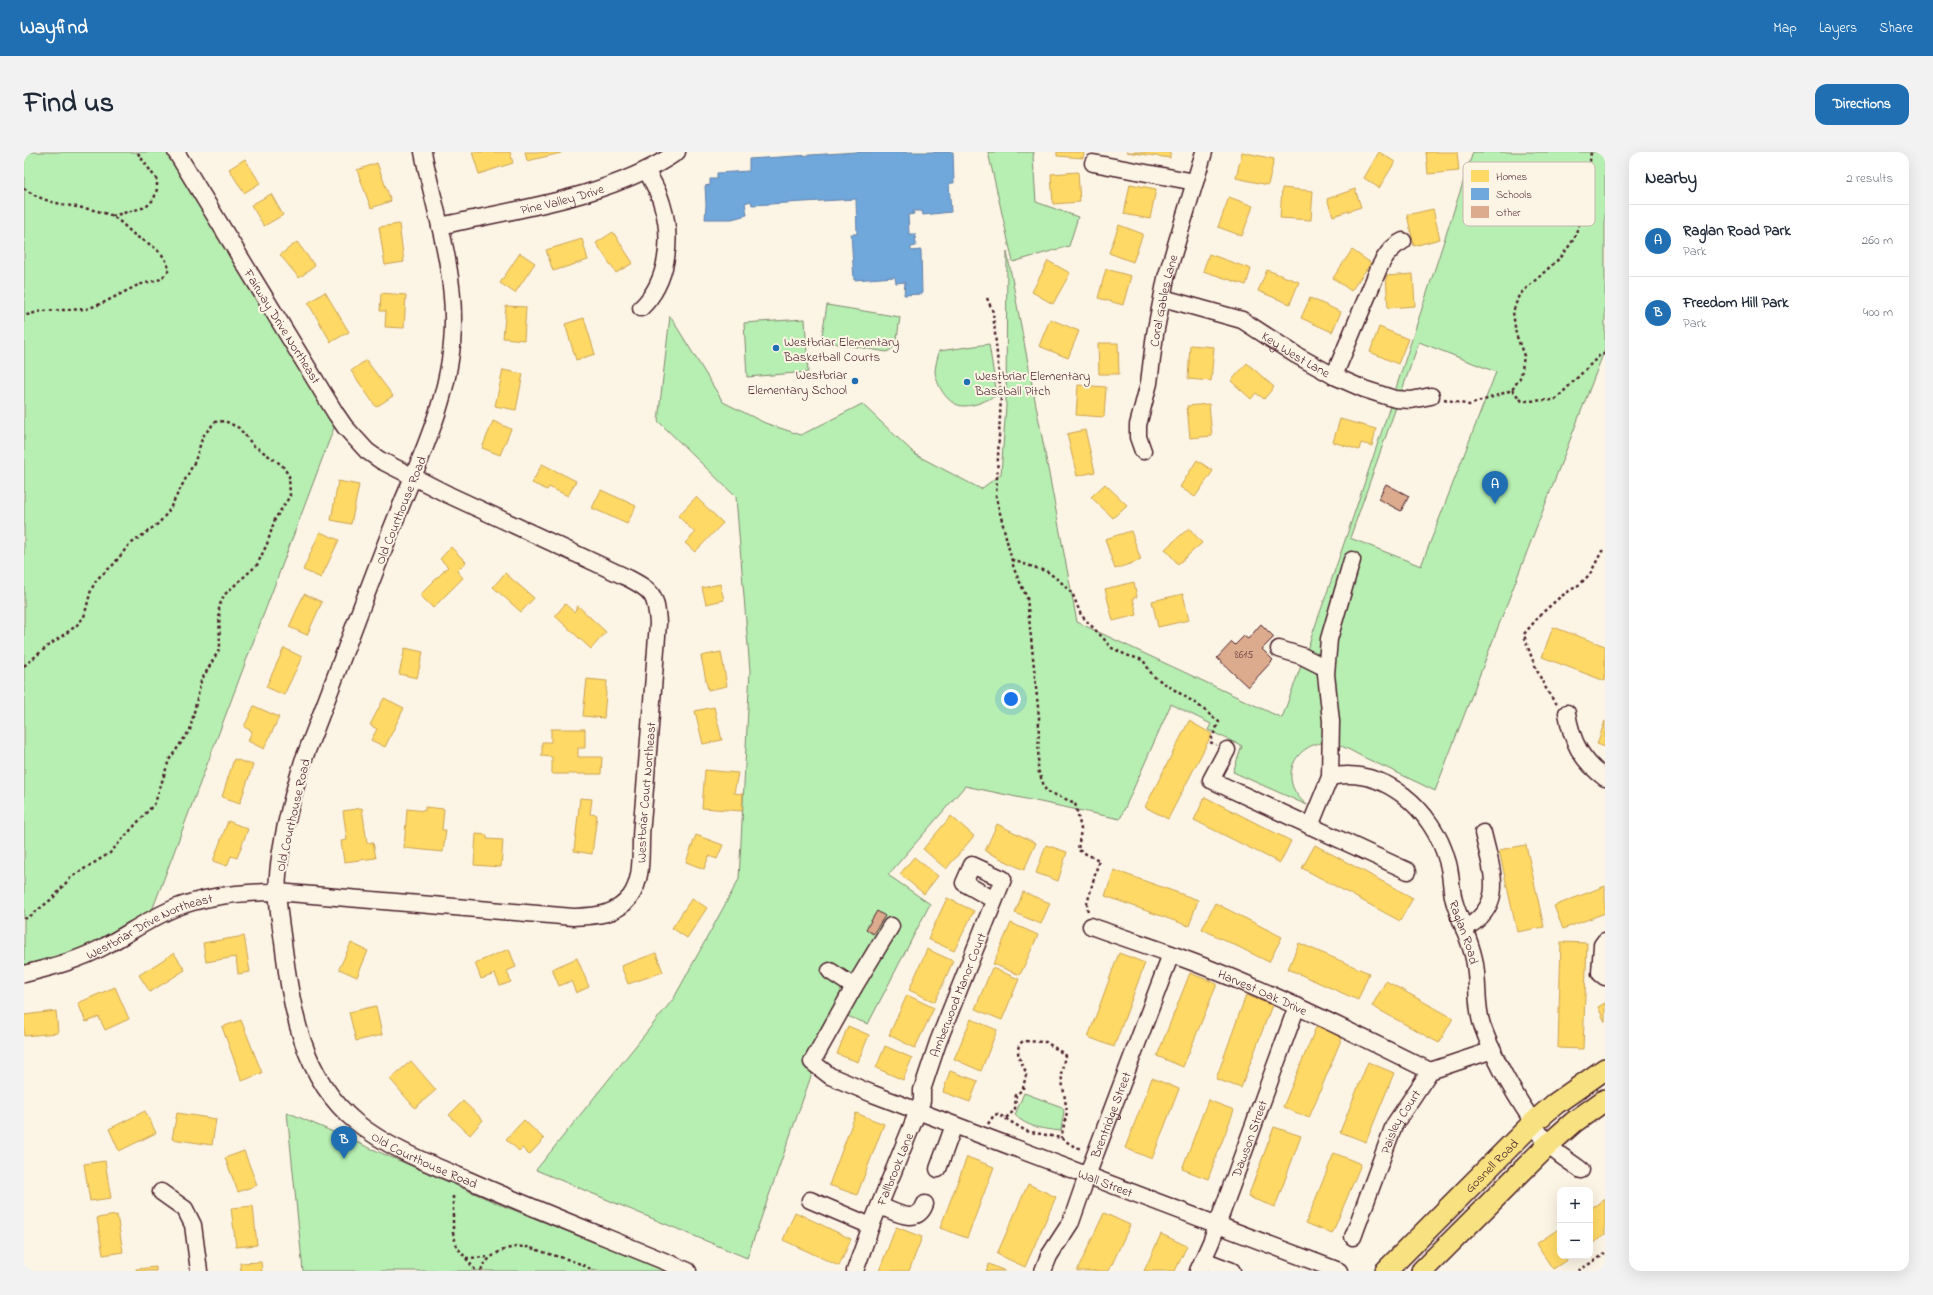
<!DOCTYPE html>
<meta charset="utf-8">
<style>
:root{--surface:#fff;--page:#f2f2f3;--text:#1f2937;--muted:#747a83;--line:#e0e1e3;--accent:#1f6fb2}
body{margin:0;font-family:"Indie Flower",sans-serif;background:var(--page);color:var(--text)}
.controls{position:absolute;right:12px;bottom:12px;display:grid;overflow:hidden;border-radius:8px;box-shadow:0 4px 16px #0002}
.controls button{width:36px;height:36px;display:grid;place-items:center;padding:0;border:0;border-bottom:1px solid var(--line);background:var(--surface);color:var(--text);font:20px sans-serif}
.you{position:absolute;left:987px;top:547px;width:14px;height:14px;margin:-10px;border:3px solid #fff;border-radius:50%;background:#1a73e8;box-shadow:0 0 0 6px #1a73e833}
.badge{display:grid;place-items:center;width:26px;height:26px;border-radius:50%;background:var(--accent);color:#fff;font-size:13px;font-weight:700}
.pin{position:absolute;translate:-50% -33px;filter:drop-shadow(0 1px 2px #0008)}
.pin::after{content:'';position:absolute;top:21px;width:14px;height:12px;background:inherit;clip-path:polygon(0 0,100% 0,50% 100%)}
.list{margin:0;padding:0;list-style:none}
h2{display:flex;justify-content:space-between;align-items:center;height:52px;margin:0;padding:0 16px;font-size:17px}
h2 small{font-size:13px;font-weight:400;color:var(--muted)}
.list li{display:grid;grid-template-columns:26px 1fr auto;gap:12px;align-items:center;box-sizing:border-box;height:72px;padding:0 16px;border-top:1px solid var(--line)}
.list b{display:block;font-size:15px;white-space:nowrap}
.list p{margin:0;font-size:13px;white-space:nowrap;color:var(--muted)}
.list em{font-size:13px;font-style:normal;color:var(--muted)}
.map{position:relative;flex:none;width:1581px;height:1119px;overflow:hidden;border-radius:12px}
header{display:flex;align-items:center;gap:24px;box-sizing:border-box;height:56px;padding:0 20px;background:var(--accent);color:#fff}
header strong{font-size:19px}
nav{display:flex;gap:22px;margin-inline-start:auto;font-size:14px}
.intro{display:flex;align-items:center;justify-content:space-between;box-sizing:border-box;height:96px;padding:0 24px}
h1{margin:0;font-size:28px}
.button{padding:10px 18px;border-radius:12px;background:var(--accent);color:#fff;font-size:14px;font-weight:700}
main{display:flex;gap:24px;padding:0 24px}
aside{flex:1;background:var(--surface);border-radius:12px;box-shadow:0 4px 16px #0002}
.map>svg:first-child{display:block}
</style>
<header>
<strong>Wayfind</strong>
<nav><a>Map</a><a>Layers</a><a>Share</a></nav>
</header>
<div class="intro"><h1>Find us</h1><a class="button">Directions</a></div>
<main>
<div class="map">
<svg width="1581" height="1119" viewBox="0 0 1581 1119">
<rect width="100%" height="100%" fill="#fcf5e5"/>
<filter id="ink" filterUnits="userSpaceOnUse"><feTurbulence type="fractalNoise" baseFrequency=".025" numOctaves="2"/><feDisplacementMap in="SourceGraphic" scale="8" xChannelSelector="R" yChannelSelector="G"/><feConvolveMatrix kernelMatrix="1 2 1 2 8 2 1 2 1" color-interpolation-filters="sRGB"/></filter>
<g filter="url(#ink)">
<g fill="#b7efb2" stroke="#80876e" fill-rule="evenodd">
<polygon points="0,0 152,0 314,265 124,769 0,821"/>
<polygon points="964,0 1010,0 1009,5 1012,50 1054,65 1045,94 989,110"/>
<path d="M1449,0H1581V197L1411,639C1387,627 1363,616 1339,605C1329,600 1317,592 1305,591C1289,589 1272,600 1268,616C1264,632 1272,644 1283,653L1209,620L1218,594L1184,578L1187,572L1147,552L1096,667L941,634L864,723L906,752L844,872L810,859L723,1106L512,1018L650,846L715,727L726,519L712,345L634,269L646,164L699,250L741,271L777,283L838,252L892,303L957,337L977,322L982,254L983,100L1053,470L1258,566C1327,380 1387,189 1449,0ZM1395,190L1472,220L1397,414L1326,386Z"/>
<polygon points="803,153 876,165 872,194 863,200 797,189"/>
<polygon points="781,167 784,220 723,225 720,171"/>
<path d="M965,192L973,243C963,248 952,254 940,254C924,254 913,234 911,220C911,214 914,205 915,199Z"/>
<path d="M1000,941L1038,955L1040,959L1037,979C1020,977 1004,976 991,963Z"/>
<polygon points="263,960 482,1055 644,1119 279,1119"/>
</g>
<g fill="#ffd966" stroke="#c9a154">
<polygon points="448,0 486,0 489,11 455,22"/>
<polygon points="501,0 537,0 537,1 503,9"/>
<polygon points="1033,0 1060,0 1059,6 1033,4"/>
<polygon points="1102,0 1146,0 1146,6"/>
<polygon points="1218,0 1250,7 1244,33 1212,26"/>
<polygon points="1355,0 1371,10 1355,36 1340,26"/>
<polygon points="1402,0 1433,0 1435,19 1404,22"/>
<polygon points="221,7 236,31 220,41 205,17"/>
<polygon points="353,11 367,49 347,56 333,18"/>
<polygon points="1054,20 1056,50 1029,52 1027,22"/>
<polygon points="1106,32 1132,37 1126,67 1100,62"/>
<polygon points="1258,36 1289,39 1287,68 1256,66"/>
<polygon points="1331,37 1337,55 1309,64 1303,47"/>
<polygon points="247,42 259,63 240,74 227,53"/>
<polygon points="1205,45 1229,54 1218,84 1194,75"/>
<polygon points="1409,57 1416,87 1390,94 1383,63"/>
<polygon points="375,72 380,110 361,113 355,75"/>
<polygon points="1095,73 1119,82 1109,110 1085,101"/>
<polygon points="589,80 609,111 592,121 572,91"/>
<polygon points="558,87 564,108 529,119 522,98"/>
<polygon points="273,90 291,114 275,126 256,103"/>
<polygon points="1328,98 1347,111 1327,139 1309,126"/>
<polygon points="496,101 511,111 491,141 476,131"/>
<polygon points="1185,102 1227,117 1222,133 1179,119"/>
<polygon points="1024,109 1046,121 1029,152 1008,140"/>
<polygon points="1082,117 1107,124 1099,153 1074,146"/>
<polygon points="1243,118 1275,130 1266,152 1234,139"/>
<polygon points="1389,122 1391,154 1364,156 1362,124"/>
<polygon points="301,140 325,180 307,190 284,151"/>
<polygon points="357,141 382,143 380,176 361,175 362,159 356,159"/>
<polygon points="1286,146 1317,160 1308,180 1277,166"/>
<polygon points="482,154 502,155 500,188 479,186"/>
<polygon points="560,166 571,202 552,208 541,172"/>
<polygon points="1026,167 1055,179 1044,206 1015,194"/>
<polygon points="1355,175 1384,187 1374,212 1346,200"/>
<polygon points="1074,191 1094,191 1095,222 1075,222"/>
<polygon points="1166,193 1190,195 1187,229 1164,227"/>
<polygon points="342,208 369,244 352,255 327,219"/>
<polygon points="1223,211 1250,235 1240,247 1232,241 1227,247 1207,229"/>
<polygon points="479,218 499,222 492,258 471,254"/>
<polygon points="1054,233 1082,235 1080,265 1052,263"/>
<polygon points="1185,252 1188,284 1166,286 1163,254"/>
<polygon points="1316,267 1352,277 1348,294 1337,291 1335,298 1309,290"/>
<polygon points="469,269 487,277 476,303 458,296"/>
<polygon points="1061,278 1071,320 1053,324 1043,282"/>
<polygon points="1173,308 1189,319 1171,345 1156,335"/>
<polygon points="518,312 552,329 544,344 525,335 523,338 508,331"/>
<polygon points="314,329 335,333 327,372 307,368"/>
<polygon points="1081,332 1103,353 1089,366 1067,345"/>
<polygon points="577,338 612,354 603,372 568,356"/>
<polygon points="672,345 699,371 671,400 661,391 671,381 654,364"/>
<polygon points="1165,376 1178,391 1154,412 1141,397"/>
<polygon points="1107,379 1117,408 1091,417 1081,387"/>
<polygon points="296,380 315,388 297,426 279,418"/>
<polygon points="427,395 442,410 433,419 439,426 409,456 396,443 424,415 416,407"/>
<polygon points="481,421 510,446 497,460 469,435"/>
<polygon points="1110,430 1113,445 1109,446 1113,463 1089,469 1081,437"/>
<polygon points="696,432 700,448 682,452 678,436"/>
<polygon points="280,442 298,450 283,483 265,475"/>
<polygon points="1159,442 1165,468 1134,475 1128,449"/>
<polygon points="541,452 550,460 554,454 582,480 567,497 531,464"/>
<polygon points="1529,475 1581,494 1581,529 1518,505"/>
<polygon points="260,496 278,505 260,543 242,535"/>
<polygon points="381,496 399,500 393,526 375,522"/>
<polygon points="697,500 703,534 684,538 677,504"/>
<polygon points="563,527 583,529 580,566 559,564"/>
<polygon points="360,546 380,556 361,595 347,588 353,577 346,573"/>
<polygon points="230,554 255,565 240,597 224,589 228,579 220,575"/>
<polygon points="690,555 698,588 679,592 671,559"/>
<polygon points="1165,569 1188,582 1144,667 1121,655"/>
<polygon points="1581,569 1581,595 1573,592"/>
<polygon points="527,577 561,577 561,596 554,596 554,605 578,605 577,622 528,622 528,605 518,604 518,590 527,590"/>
<polygon points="210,607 229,613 216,651 198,645"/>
<polygon points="681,618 714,621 710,641 719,642 718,659 678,656"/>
<polygon points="1181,645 1267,689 1256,711 1170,668"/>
<polygon points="556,646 568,647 566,662 573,663 568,702 550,699"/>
<polygon points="401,655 420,657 418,678 422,678 419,700 380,696 383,657 401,659"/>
<polygon points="338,656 343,691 349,690 352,706 320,710 317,689 323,688 319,659"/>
<polygon points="927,664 950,684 922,717 899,697"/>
<polygon points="204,669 224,677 213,706 207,704 203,714 189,709"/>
<polygon points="973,672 1012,691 1000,718 961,699"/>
<polygon points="452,682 463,683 463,687 479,688 477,715 450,713"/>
<polygon points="672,683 699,693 693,707 685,704 680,717 662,710"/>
<polygon points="1022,693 1043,700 1034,729 1012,721"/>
<polygon points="1291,693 1389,746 1376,769 1278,716"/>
<polygon points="1502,693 1520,775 1493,780 1475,698"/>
<polygon points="890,705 914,724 900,742 876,722"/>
<polygon points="1090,718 1174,748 1165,774 1081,744"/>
<polygon points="1581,734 1581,761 1539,777 1530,754"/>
<polygon points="999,740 1026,751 1017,772 991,761"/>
<polygon points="668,746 683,756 663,786 648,776"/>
<polygon points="923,746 950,759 930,799 904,787"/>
<polygon points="1191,751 1258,785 1245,810 1178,777"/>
<polygon points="987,771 1014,783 996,823 969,812"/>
<polygon points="220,784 226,820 214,822 212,805 182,810 179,791"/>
<polygon points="1537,790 1563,791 1559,897 1534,896"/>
<polygon points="327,791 344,799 333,825 315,817"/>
<polygon points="1275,791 1345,821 1334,848 1264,817"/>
<polygon points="485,797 492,815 483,819 487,830 476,834 471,822 457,827 451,811"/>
<polygon points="903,797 929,809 911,850 885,838"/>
<polygon points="150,801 161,818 126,840 115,823"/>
<polygon points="632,801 639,820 604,832 597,814"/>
<polygon points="1095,801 1121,811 1090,895 1064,885"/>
<polygon points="553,806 565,835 552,841 547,829 535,834 528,817"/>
<polygon points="968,816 995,827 978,868 951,857"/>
<polygon points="1166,821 1193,832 1159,915 1133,904"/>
<polygon points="1362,829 1429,866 1415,891 1348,854"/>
<polygon points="91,835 105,867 81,878 75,865 62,870 54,851"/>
<polygon points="883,843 910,856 891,896 865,883"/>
<polygon points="1222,843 1248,853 1217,936 1192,927"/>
<polygon points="1581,851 1581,870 1574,855"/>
<polygon points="352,854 358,883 332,889 325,860"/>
<polygon points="32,859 34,881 0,884 0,863"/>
<polygon points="947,867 973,878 957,919 930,907"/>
<polygon points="217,868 238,921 218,929 198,875"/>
<polygon points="1293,873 1319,883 1285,966 1259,955"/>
<polygon points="824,874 845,883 834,910 813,902"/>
<polygon points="861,894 888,906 879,928 852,916"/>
<polygon points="387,909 412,938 391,956 366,927"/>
<polygon points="1344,910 1370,921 1342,990 1316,980"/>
<polygon points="926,919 954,929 946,950 919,940"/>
<polygon points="1128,926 1155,937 1128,1007 1101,996"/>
<polygon points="1184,948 1210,958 1184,1027 1158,1017"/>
<polygon points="439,949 459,968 446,983 425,963"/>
<polygon points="121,959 132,981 95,999 85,977"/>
<polygon points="153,961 192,967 188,993 148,987"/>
<polygon points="832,961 860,972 833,1043 805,1033"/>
<polygon points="500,968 520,987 505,1003 498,996 495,999 482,987"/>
<polygon points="1250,975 1277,984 1251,1055 1224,1045"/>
<polygon points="220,999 233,1033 214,1040 201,1006"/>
<polygon points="1310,1001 1337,1012 1308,1082 1282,1071"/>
<polygon points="943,1005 970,1015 943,1086 916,1076"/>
<polygon points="81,1009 87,1046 66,1049 60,1012"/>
<polygon points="1004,1032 1032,1045 1001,1115 973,1102"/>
<polygon points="1581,1047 1581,1083 1566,1093 1566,1057"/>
<polygon points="229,1054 233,1093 212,1095 207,1056"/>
<polygon points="771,1060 827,1087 815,1114 759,1088"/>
<polygon points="1080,1061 1106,1073 1085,1119 1053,1119"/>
<polygon points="93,1063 99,1100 79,1103 73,1066"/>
<polygon points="872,1075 898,1085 885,1119 855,1119"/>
<polygon points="1536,1076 1536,1104 1549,1104 1529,1117 1512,1092"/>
<polygon points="1137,1082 1163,1094 1151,1119 1120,1119"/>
<polygon points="237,1110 238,1119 217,1119 216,1111"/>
<polygon points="965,1112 981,1119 962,1119"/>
<polygon points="132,1115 132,1119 112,1119 112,1117"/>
</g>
<polygon fill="#6fa8dc" stroke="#647fa7" points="832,0 929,0 930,31 925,31 927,60 899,63 898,59 889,59 890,62 884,63 885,82 891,82 892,94 887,95 887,99 897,98 898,142 880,143 881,130 872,131 871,125 830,128 827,82 833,82 832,47 728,53 727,49 721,51 723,63 708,67 681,67 682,53 681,34 686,33 686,27 693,27 693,21 725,19 725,7"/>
<g fill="#dcab8e" stroke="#4a1f2b">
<polygon points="1362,332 1385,344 1377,359 1354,347"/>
<polygon points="1237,472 1250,485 1238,497 1249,508 1224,535 1193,506 1208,490 1211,493 1220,484 1224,487"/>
<polygon points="853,759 861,764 849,782 842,777"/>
</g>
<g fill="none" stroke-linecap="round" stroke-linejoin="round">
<defs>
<g id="minor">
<path id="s1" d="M399,0C410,56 429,110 429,167C430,244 393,311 366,381C336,457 309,533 279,609C268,645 257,685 254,723C252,745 256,768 259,790C267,855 278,926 332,970C365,997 409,1013 449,1030C520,1061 592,1089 664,1119"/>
<polyline points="1069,11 1171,30"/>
<path id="s2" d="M416,74C492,57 588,45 653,0"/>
<path id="s3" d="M1139,146L1218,168L1272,203L1310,224L1340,237L1371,247L1387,248L1407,244"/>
<path d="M617,156C644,130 649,87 638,52C635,40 628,29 622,18"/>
<path d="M1310,224L1355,116C1361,104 1367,95 1379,89"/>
<path id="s4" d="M1119,299L1114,285V273L1125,231L1131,182L1142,126L1180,0"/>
<polyline points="1255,497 1278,504 1302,516"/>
<path d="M1543,561C1548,590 1557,608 1581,626"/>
<polyline points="1203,598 1187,628 1384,719"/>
<path id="s5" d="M1306,625C1360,613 1409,658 1423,708C1428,722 1426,738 1431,752C1437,771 1446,788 1450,807C1455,829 1451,852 1458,873C1470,907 1487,937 1507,967C1512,975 1517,985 1524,992C1532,1002 1547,1010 1557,1018"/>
<polyline points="1286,674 1306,625 1307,569 1302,522 1305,487 1328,408"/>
<path id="s6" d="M1067,774C1093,784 1120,792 1147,802C1236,834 1321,877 1406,919"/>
<path d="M1440,777C1483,753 1468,720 1459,681"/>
<polyline points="1581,789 1578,793 1576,821 1581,825"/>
<path id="s7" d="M806,819L830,835L788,910L806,924L849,942L1315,1119"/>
<path id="s8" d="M0,822C28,815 56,808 81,794C104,782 126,766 151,756C184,743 218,740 253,740L549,765C571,764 591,764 606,745C621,725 615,694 618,671C624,604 629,537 634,471C632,443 629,439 604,426L425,343L356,308L343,299L321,275L312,262L152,0"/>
<polyline points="830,835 867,774"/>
<polyline points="914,1017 930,973"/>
<polyline points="137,1040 161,1057 169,1073 175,1119"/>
<path id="s9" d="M786,1048L847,1074L898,949V938L914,890L979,727L948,713L940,731L970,748"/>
<path d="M856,1054C871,1060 893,1074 901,1052"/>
<path id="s10" d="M1329,1085L1370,973L1406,919L1469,898"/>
<polyline points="1179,1108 1208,1119"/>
<polyline points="831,1119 847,1074"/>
<path id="s11" d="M1019,1119L1025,1104L1047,1070L1063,1024L1147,802"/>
<path id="s12" d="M1174,1119L1187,1090L1273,854"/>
</g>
<g id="major">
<path id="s13" d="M1362,1119L1509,971L1531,952L1581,917"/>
<polyline points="1398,1119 1524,993 1550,970 1581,948"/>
</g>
</defs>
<use href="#minor" stroke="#4a1f2b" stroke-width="19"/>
<use href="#major" stroke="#4a1f2b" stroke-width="24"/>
<g stroke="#4a1f2b" stroke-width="2.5" stroke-dasharray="3 3" stroke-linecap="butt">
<path d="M0,36C24,56 58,52 86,63C97,68 105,80 115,86C129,94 142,101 145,118L137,127L114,133L77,152L62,157L18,159L3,163L0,165"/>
<polyline points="88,64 122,55 130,47 133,37 133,28 113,0"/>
<polyline points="963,146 969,160 977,244 972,345 990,417 1003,446 1015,565 1014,618 1022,639 1051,651 1057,677 1054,698 1075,708 1063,752 1064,761"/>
<polyline points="1488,238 1498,249 1531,248 1576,203 1581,202"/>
<polyline points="1420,247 1445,253 1463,247 1488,238 1497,224 1500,204 1492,182 1489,160 1495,143 1538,104 1550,87 1561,54 1567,0"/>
<polyline points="988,408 1024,420 1038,431 1049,443 1057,463 1080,487 1086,495 1102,503 1119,508 1129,524 1174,553 1195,570 1186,590 1192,593"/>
<polyline points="0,514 24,494 52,474 60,465 67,438 73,427 89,413 104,394 135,371 144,360 171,309 179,284 191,270 201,269 215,276 229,293 258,313 265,324 266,344 251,367 243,392 233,413 200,443 195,455 196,496 177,529 166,578 145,608 131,651 86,701 47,725 29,746 5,765 0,767"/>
<path d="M1533,552C1521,541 1504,499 1500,482L1517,462L1536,445L1556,432L1566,422L1578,399H1581"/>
<path d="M982,966C995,954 990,959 992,943L999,937C999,932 1002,927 1002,922C1000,911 987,899 999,889L1022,890L1040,902L1041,904L1037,922L1043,960L1037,986"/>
<polyline points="964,972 970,963 974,962 1002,979 1037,986 1051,995 1058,997"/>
<polyline points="429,1044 429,1081 433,1095 452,1119"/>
<polyline points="442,1106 466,1105"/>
<path d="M457,1119C463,1102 485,1093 503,1095C512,1097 521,1101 529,1103C543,1107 557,1111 570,1119"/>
<polyline points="1554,1119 1581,1102"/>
</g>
<use href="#minor" stroke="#fcf5e5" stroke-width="16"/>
<use href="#major" stroke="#f8e181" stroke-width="21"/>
</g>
</g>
<g fill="#1f6fb2" stroke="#fcf5e5" stroke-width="1.5">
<circle cx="752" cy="196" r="4"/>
<circle cx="831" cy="229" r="4"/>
<circle cx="943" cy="230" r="4"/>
</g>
<g text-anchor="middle" stroke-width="4" stroke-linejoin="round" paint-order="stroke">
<g font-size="11" fill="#6e4244">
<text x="1220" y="506">8615</text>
</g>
<g font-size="13" fill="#4a1f2b" stroke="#fcf5e5">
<text dy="5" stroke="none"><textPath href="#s2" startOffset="125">Pine Valley Drive</textPath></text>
<text dy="5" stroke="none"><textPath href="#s4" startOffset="154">Coral Gables Lane</textPath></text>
<text transform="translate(259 174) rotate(58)" y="5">Fairway Drive Northeast</text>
<text dy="5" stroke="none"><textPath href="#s3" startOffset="146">Key West Lane</textPath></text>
<text transform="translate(376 358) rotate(-68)" y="5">Old Courthouse Road</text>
<text dy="5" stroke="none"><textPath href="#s8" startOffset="736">Westbriar Court Northeast</textPath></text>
<text transform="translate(268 663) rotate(-77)" y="5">Old Courthouse Road</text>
<text dy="5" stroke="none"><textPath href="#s8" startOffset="135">Westbriar Drive Northeast</textPath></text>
<text dy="5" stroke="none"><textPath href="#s5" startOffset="232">Raglan Road</textPath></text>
<text dy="5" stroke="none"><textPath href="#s6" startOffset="184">Harvest Oak Drive</textPath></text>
<text dy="5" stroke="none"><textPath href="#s9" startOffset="314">Amberwood Manor Court</textPath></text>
<text dy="5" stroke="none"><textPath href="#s11" startOffset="171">Brentridge Street</textPath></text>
<text dy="5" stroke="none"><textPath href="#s10" startOffset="125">Paisley Court</textPath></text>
<text dy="5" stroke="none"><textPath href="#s12" startOffset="142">Dawson Street</textPath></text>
<text dy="5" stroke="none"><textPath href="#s1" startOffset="1101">Old Courthouse Road</textPath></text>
<text dy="5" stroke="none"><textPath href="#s13" startOffset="149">Gosnell Road</textPath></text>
<text dy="5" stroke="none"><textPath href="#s9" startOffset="128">Fallbrook Lane</textPath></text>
<text dy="5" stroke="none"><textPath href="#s7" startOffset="433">Wall Street</textPath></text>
</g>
<g font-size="13" fill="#4a1f2b" stroke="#fcf5e5" text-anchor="start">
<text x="760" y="194">Westbriar Elementary<tspan x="760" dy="15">Basketball Courts</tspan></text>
<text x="823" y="227" text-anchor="end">Westbriar<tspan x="823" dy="15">Elementary School</tspan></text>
<text x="951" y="228">Westbriar Elementary<tspan x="951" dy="15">Baseball Pitch</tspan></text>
</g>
</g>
<rect x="1439" y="10" width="132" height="64" rx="6" fill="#fcf5e5" stroke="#c7b5ad" stroke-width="1"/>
<rect x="1447" y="18" width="18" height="12" fill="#ffd966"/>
<rect x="1447" y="36" width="18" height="12" fill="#6fa8dc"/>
<rect x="1447" y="54" width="18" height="12" fill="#dcab8e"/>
<g font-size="11" fill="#4a1f2b">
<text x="1472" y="28">Homes</text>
<text x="1472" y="46">Schools</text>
<text x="1472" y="64">Other</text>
</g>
</svg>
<div class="controls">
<button>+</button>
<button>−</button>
</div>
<div class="you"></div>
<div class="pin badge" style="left:1471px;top:352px">A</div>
<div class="pin badge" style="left:320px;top:1007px">B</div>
</div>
<aside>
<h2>Nearby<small>2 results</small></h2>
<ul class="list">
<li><span class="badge">A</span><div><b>Raglan Road Park</b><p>Park</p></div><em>260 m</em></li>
<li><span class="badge">B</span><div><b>Freedom Hill Park</b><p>Park</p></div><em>400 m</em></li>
</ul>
</aside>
</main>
